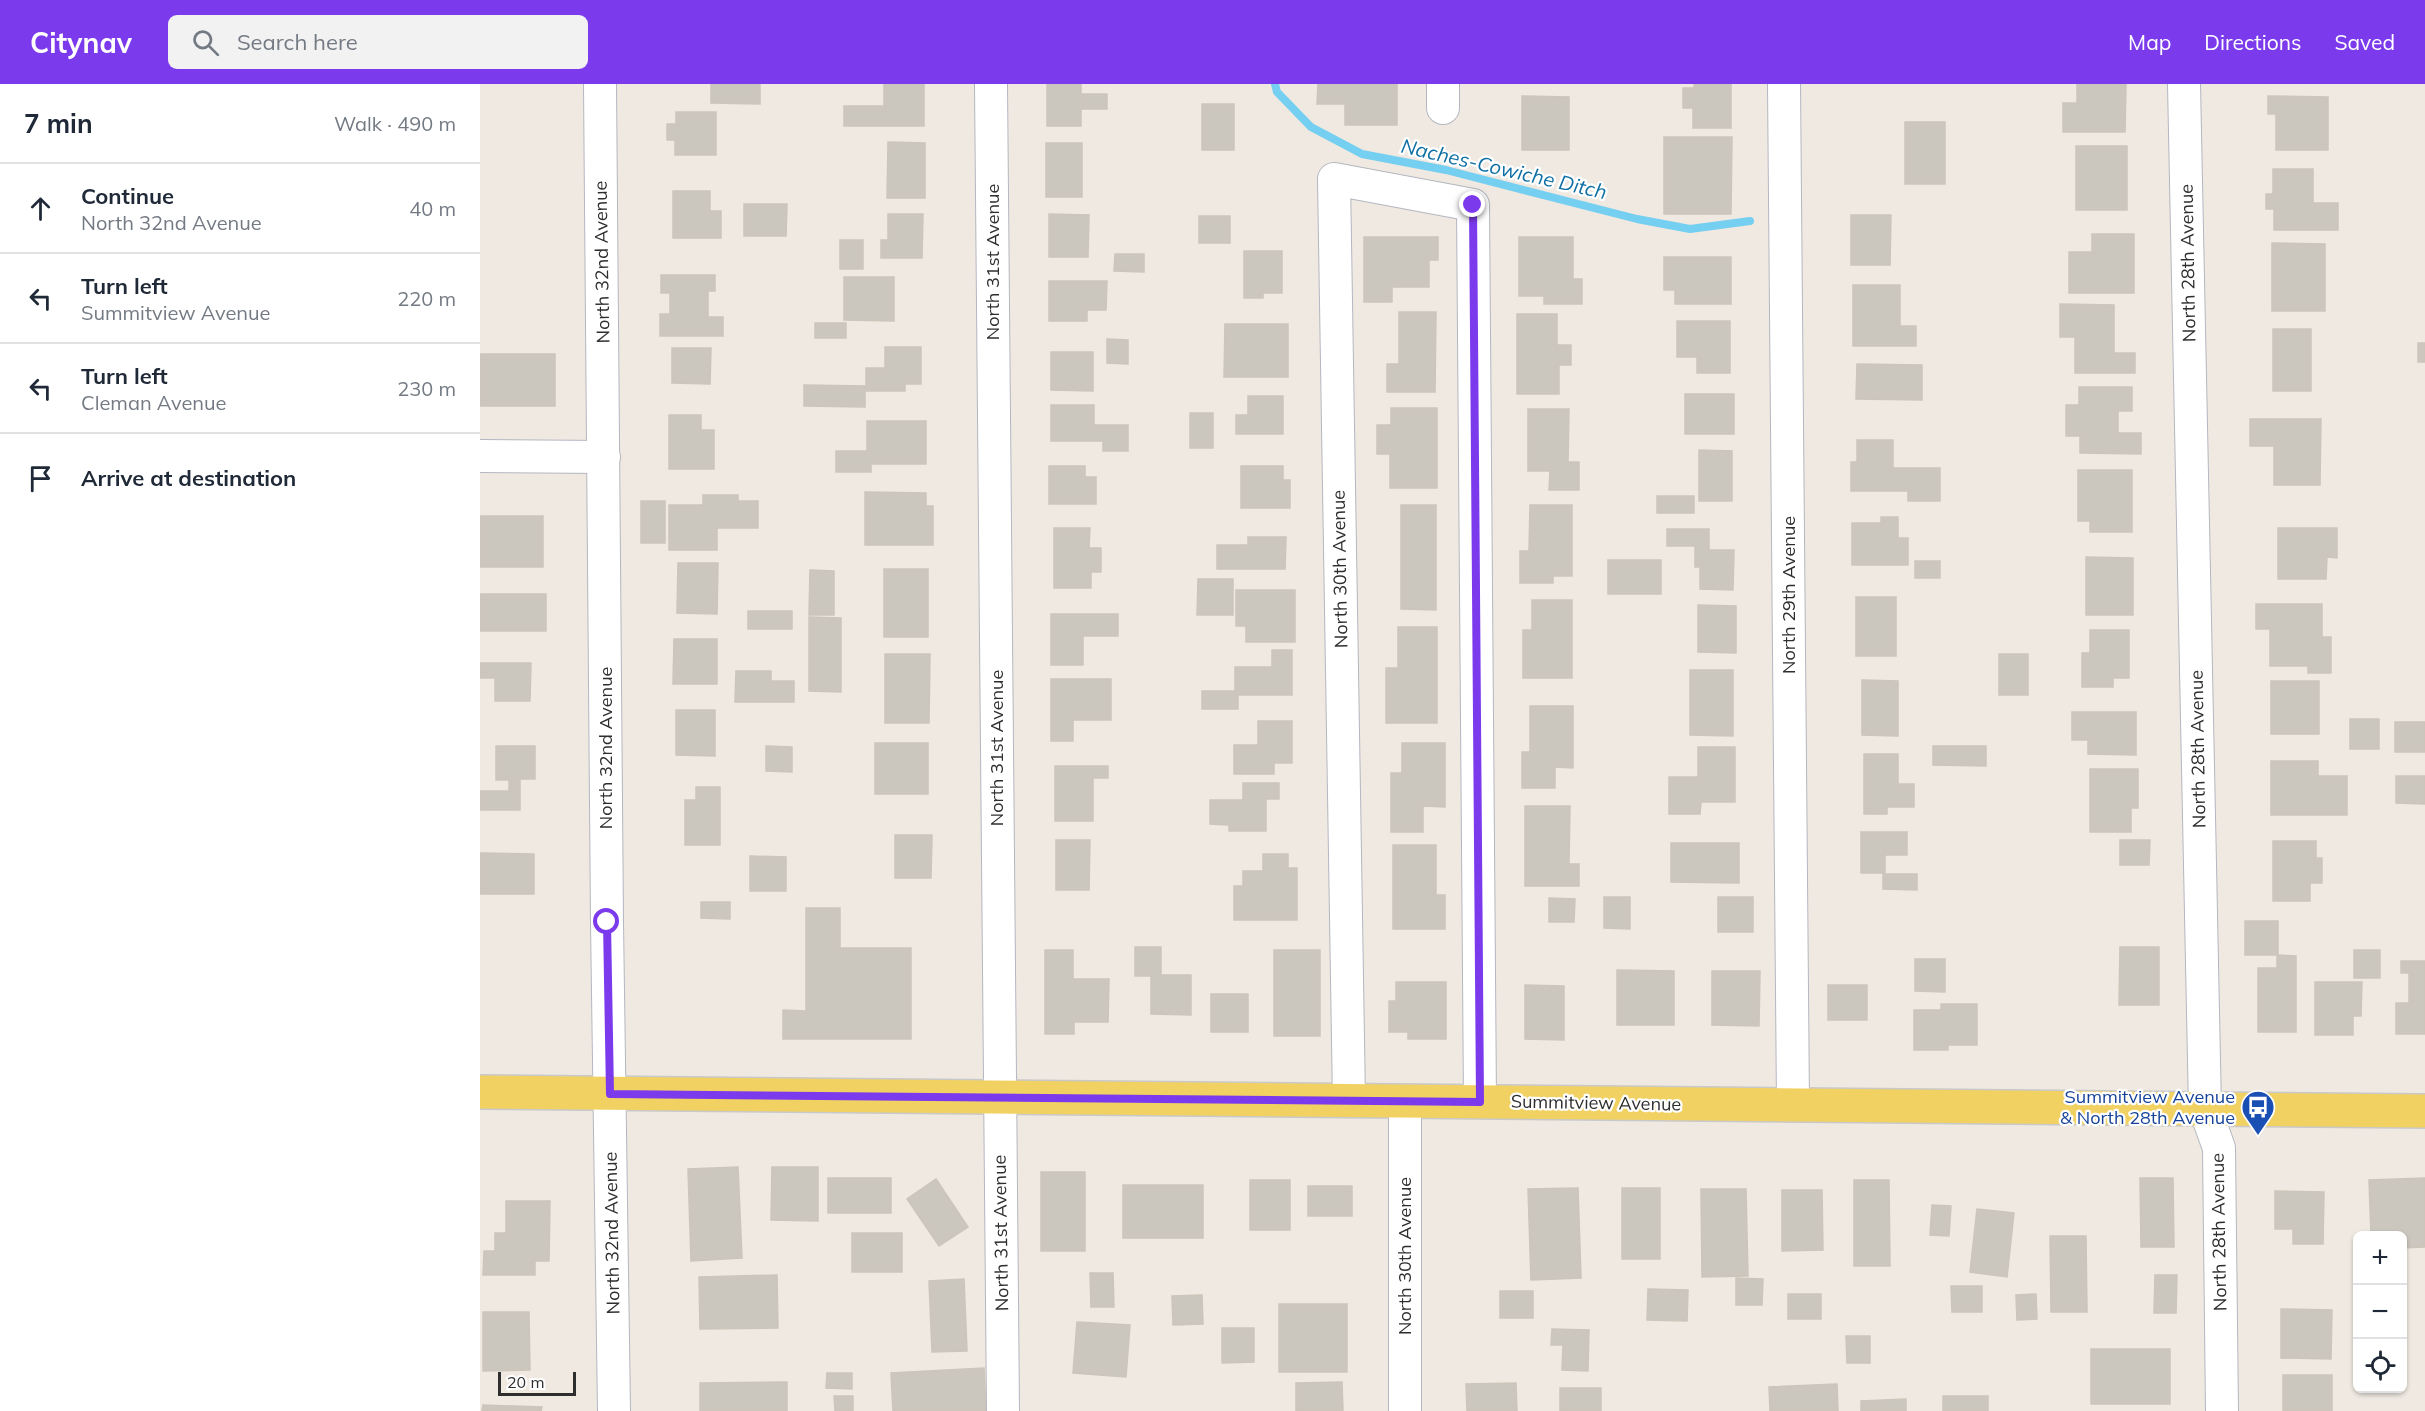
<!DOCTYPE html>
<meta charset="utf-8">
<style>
:root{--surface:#fff;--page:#f2f2f3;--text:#1f2937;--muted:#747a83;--line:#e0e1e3;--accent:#7c3aed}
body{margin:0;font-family:Mulish,sans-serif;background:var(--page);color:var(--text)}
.controls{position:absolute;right:18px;bottom:18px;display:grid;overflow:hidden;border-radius:9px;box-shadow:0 2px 4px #0004}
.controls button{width:54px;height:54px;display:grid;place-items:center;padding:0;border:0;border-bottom:2px solid var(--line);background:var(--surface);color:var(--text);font:30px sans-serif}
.scale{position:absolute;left:18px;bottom:15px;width:78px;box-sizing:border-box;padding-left:6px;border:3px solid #2e2e2e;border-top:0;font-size:16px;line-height:21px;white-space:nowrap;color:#2e2e2e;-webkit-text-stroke:4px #fff;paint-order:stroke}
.stop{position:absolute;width:18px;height:18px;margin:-14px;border:4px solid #7c3aed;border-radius:50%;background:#fff}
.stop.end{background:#7c3aed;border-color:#fff;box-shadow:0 2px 6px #0008}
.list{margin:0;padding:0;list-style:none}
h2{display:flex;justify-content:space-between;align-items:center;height:78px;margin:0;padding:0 24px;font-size:26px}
h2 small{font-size:20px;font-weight:400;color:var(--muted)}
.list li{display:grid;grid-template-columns:39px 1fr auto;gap:18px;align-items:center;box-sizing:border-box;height:90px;padding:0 24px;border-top:2px solid var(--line)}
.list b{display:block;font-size:22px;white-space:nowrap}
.list p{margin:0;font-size:20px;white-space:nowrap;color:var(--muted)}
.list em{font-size:20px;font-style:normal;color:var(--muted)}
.icon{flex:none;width:33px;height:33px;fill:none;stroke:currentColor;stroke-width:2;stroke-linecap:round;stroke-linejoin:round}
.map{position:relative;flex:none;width:1945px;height:1327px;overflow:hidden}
header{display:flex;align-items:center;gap:36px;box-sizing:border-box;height:84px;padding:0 30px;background:var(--accent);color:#fff}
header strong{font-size:28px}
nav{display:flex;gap:33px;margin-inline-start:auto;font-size:21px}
.search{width:420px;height:54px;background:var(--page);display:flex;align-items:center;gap:15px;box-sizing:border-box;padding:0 21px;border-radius:9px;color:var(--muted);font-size:22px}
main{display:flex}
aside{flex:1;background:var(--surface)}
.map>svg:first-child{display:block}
</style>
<header>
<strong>Citynav</strong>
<div class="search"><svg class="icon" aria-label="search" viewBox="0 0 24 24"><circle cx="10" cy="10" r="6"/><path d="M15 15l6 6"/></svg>Search here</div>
<nav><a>Map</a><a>Directions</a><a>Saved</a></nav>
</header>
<main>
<aside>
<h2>7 min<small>Walk · 490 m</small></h2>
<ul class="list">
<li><svg class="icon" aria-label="ahead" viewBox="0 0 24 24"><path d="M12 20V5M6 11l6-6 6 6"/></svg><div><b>Continue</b><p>North 32nd Avenue</p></div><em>40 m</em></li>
<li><svg class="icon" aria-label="left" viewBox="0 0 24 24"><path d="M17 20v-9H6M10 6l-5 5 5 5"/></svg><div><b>Turn left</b><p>Summitview Avenue</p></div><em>220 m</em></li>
<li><svg class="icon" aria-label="left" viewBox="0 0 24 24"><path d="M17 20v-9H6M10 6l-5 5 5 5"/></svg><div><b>Turn left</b><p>Cleman Avenue</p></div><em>230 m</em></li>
<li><svg class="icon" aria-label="arrive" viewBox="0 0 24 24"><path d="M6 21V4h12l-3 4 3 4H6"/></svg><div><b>Arrive at destination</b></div></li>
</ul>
</aside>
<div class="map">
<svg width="1945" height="1327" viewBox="0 0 1945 1327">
<rect width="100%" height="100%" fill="#efe9e1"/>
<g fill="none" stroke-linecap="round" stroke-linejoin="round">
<polyline stroke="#75cff0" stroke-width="8" points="795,0 797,8 831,43 882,70 966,86 1157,135 1210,145 1270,137"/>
</g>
<g fill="#cbc7bf" stroke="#cbc5ba" stroke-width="1.5">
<polygon points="231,0 280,0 280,20 231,19"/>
<polygon points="404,0 444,0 444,42 364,42 364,22 404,22"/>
<rect x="567" y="0" width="34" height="42"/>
<polygon points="838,0 917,0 917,41 865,41 865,20 837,20"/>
<polygon points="1214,0 1251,0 1251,44 1213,44 1213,24 1203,24 1203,4 1214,4"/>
<polygon points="1597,0 1646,0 1645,48 1583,48 1583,19 1597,19"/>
<rect x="602" y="10" width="25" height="15"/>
<polygon points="1042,12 1089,13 1089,66 1042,66"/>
<polygon points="1788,12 1848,13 1848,66 1796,66 1796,30 1788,30"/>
<rect x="722" y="20" width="32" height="46"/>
<polygon points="196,28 236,28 236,71 195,71 195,56 187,56 187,40 196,40"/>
<rect x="1425" y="38" width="40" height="62"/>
<polygon points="1184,53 1252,53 1251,130 1184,130"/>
<polygon points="408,58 445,59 445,114 407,114"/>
<rect x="566" y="59" width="36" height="54"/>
<rect x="1596" y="62" width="51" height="64"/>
<polygon points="1793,85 1833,85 1833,119 1858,119 1858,146 1794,146 1794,125 1786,125 1786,110 1793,110"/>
<polygon points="193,107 230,107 230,127 241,127 241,154 193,154"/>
<polygon points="264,120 307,120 306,152 264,152"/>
<polygon points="408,130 443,130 442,174 401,174 401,156 408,156"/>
<polygon points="569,130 609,131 608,173 569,173"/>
<polygon points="1371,131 1411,131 1410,181 1371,181"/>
<rect x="719" y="132" width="31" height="27"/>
<polygon points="1612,150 1654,150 1654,209 1589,209 1589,168 1612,168"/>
<polygon points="884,153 958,153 958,176 949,176 949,203 912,203 912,218 884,218"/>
<polygon points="1039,153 1093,153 1093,195 1102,195 1102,220 1064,220 1064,212 1039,212"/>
<rect x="360" y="156" width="23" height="29"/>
<polygon points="1792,159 1845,160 1845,227 1792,227"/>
<polygon points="764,167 802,167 802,209 783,209 783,214 764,214"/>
<polygon points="635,170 664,170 664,188 634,187"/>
<polygon points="1184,173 1251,173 1251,220 1195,220 1195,206 1184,206"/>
<polygon points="181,191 235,191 235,207 228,207 228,233 243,233 243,252 180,252 180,230 190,230 190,209 181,209"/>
<polygon points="364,193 414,193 414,237 364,236"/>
<polygon points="569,197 627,197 626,226 607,226 607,237 569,237"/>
<polygon points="1373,201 1420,201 1420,242 1436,242 1436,262 1373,262"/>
<polygon points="1580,220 1634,221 1634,269 1655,269 1655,289 1595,289 1595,253 1580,253"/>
<polygon points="919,228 956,228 955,308 907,308 907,280 919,280"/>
<polygon points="1037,230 1077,230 1077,261 1091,261 1091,281 1079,281 1079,310 1037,310"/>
<polygon points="1197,237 1250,237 1250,289 1217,289 1217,273 1197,273"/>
<rect x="335" y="239" width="31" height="15"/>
<polygon points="745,240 808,240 808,293 744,293"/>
<rect x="1793" y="245" width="38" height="62"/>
<polygon points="627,255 648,256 648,280 627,279"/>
<rect x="1938" y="259" width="7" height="19"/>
<polygon points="405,263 441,263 441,300 425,300 425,307 386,307 386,284 405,284"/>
<polygon points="192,264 231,264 230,300 192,299"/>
<polygon points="571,268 613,268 613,307 571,306"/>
<rect x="0" y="270" width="75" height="52"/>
<polygon points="1377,280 1442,281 1442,316 1376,315"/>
<polygon points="324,301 385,302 385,323 324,322"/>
<polygon points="1599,303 1652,303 1652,327 1638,327 1638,349 1661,349 1661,370 1600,369 1600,352 1586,352 1586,321 1599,321"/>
<rect x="1205" y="310" width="49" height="40"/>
<polygon points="768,312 803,312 803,350 756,350 756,331 768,331"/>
<polygon points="571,321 614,321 614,341 648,341 648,367 623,367 623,357 571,357"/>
<polygon points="911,324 957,324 957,404 910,404 910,370 897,370 897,341 911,341"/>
<polygon points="1048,325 1089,325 1088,378 1099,378 1099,406 1069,406 1070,387 1048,387"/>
<rect x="710" y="329" width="23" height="35"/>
<polygon points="189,331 221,331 221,346 234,346 234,385 189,385"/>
<polygon points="1770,335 1841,335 1840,401 1794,401 1794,362 1770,362"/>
<polygon points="387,337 446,337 446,380 391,380 391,388 356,388 356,367 387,367"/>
<polygon points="1377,356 1413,356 1413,384 1460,384 1460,417 1428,417 1428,407 1371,407 1371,378 1377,378"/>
<polygon points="1219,366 1252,367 1252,417 1219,417"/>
<polygon points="569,382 605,382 605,393 616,393 616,420 569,420"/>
<polygon points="761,382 803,382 803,396 810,396 810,424 761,424"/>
<polygon points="1598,386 1652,386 1652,448 1610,448 1610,437 1598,437"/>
<polygon points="385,408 446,409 446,422 453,422 453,461 385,461"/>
<polygon points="223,411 258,411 258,417 278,417 278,444 237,444 237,466 189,466 189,421 223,421"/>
<rect x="1177" y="412" width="37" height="17"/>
<rect x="161" y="417" width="24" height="42"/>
<polygon points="921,421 956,421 956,526 921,525"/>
<polygon points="1050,421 1092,421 1092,492 1073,492 1073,499 1040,499 1040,467 1049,467"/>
<rect x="0" y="432" width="63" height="51"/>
<polygon points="1401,433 1418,433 1418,454 1428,454 1428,481 1372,481 1372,439 1401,439"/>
<polygon points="574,444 610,444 609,464 621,464 621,488 611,488 611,504 574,504"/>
<polygon points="1798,444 1857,444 1857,474 1847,473 1846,495 1798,495"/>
<polygon points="1187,445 1229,445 1229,466 1254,466 1253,506 1220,505 1220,483 1215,483 1215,462 1187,462"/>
<polygon points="768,453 806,453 805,485 737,485 737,461 768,461"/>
<polygon points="1606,473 1653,474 1653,531 1606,531"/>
<rect x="1128" y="476" width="53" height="34"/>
<rect x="1435" y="477" width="25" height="17"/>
<polygon points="198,479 238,479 237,530 197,529"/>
<rect x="404" y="485" width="44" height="68"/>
<polygon points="330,486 354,487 354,531 329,531"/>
<polygon points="718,495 753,495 753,531 717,531"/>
<polygon points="756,506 815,506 815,558 766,558 766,542 756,542"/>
<rect x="0" y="510" width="66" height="37"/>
<rect x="1376" y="513" width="40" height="59"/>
<polygon points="1052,516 1092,516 1092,594 1043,594 1043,546 1052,546"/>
<polygon points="1776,520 1842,520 1842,553 1851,553 1851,589 1828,589 1828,582 1790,582 1790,545 1776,545"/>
<polygon points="1218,521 1256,522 1256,569 1218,568"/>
<rect x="268" y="527" width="44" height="18"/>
<polygon points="571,530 638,530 638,552 603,552 603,581 571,581"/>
<polygon points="329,533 361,534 361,608 329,607"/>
<polygon points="918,543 957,543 957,639 906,639 906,584 918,584"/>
<polygon points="1610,546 1649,546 1649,594 1633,594 1633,603 1602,603 1602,569 1610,569"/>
<polygon points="194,555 237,555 237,600 193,600"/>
<polygon points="792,566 812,566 812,611 758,611 758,625 722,625 722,607 755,607 755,583 792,583"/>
<polygon points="405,570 450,570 449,639 405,639"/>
<rect x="1519" y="570" width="29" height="41"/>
<polygon points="0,579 51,579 50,617 15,617 15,594 0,594"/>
<polygon points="1210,586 1253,586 1253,652 1210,651"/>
<polygon points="256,587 291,587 291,597 314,597 314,618 255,618"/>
<polygon points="571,595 631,595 631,636 593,636 593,657 571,657"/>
<polygon points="1382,596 1418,597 1418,652 1382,651"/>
<rect x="1791" y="597" width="48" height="53"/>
<polygon points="1050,622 1093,622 1093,684 1075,683 1075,704 1042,704 1042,668 1050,668"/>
<polygon points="196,626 235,626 235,672 196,671"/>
<polygon points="1592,628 1656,628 1656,671 1608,670 1608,656 1592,656"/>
<rect x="1870" y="635" width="29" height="30"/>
<polygon points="778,637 812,637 812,679 794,679 794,690 754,690 754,661 778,661"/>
<rect x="1915" y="638" width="30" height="30"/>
<rect x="395" y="659" width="53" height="51"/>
<polygon points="922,659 965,659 965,723 943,722 943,748 911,748 911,689 922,689"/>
<polygon points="16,662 55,662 55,695 40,695 40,726 0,726 0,707 29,707 29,696 16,696"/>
<polygon points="286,662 312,663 312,688 286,687"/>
<polygon points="1453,662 1506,662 1506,682 1453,681"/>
<polygon points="1218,663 1255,663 1255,718 1221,718 1220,730 1189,730 1189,693 1218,693"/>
<polygon points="1384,670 1418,670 1418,700 1434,700 1434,723 1407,723 1407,730 1384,730"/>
<polygon points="1791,677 1838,677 1838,692 1867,692 1867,731 1791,731"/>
<polygon points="575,682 628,682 628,694 613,694 613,737 575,737"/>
<polygon points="1610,685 1658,685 1658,724 1651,724 1651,748 1610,748"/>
<polygon points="1916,692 1945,692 1945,720 1916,719"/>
<polygon points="763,699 799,699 799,715 786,715 786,747 749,747 749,741 730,740 730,716 763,716"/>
<polygon points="216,703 240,703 240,761 205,761 205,716 216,716"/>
<polygon points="1045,722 1090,722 1089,780 1099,780 1099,802 1045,802"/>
<polygon points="1381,748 1427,748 1427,771 1405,771 1405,789 1381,789"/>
<polygon points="415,751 452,751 451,794 415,794"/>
<polygon points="576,756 610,756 609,806 576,806"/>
<polygon points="1640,756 1670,756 1669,781 1640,781"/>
<polygon points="1793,757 1836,757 1836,774 1842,774 1842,799 1830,799 1830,817 1793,817"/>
<polygon points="1191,759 1259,759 1259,799 1191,798"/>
<polygon points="913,761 956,761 956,811 965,811 965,845 913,845"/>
<polygon points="0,769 54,770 54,810 0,810"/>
<polygon points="783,770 808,770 808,784 817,784 817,836 754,836 754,802 763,802 763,787 783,787"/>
<polygon points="270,772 306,773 306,807 270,807"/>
<polygon points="1403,790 1437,790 1437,806 1403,805"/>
<polygon points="1124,813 1150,813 1150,845 1124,844"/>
<rect x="1238" y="813" width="35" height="35"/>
<polygon points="1069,814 1095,815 1094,838 1069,838"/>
<polygon points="221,818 250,818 250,835 221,834"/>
<polygon points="326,824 360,824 360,864 431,864 431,955 303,955 303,926 326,927"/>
<rect x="1765" y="837" width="33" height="34"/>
<polygon points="655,863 681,863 681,891 711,891 711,931 671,930 671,892 655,892"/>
<polygon points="1640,863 1679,863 1679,921 1639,921"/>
<polygon points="565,866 593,866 593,895 629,895 628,938 594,938 594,950 565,950"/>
<rect x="794" y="866" width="46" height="86"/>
<rect x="1874" y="866" width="26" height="28"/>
<polygon points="1797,871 1816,872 1816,948 1778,948 1778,884 1797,884"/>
<polygon points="1435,875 1465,875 1465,908 1435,907"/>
<polygon points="1921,877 1945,877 1945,950 1916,950 1916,919 1929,919 1929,889 1921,889"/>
<polygon points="1137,886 1194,887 1194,941 1137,941"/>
<polygon points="1232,887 1280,887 1279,942 1232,941"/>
<polygon points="916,898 966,898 966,955 928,955 928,948 909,948 909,917 916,917"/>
<polygon points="1835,898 1882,898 1881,932 1873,932 1873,951 1835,951"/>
<polygon points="1045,901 1084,902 1084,956 1045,955"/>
<rect x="1348" y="901" width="39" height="35"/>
<rect x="731" y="910" width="37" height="38"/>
<polygon points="1461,920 1497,920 1497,961 1468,961 1468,966 1434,966 1434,926 1461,926"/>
<polygon points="258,1083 262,1174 211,1177 208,1085"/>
<polygon points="292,1083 338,1083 338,1137 291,1136"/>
<rect x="561" y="1088" width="44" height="79"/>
<rect x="348" y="1094" width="63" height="35"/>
<polygon points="1660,1094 1693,1094 1694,1163 1661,1163"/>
<polygon points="1945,1094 1945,1163 1922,1164 1922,1152 1891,1152 1889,1096"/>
<polygon points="456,1095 488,1143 459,1162 427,1115"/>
<rect x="770" y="1096" width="40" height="50"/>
<polygon points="1374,1096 1409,1096 1410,1182 1374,1182"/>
<rect x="643" y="1101" width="80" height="53"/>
<rect x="828" y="1102" width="44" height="30"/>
<polygon points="1098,1104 1101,1194 1051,1196 1048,1105"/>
<rect x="1142" y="1104" width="38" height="71"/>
<polygon points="1221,1105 1266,1105 1268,1192 1222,1193"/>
<polygon points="1302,1106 1342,1106 1343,1166 1302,1167"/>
<polygon points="1795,1107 1844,1108 1843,1160 1813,1160 1813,1145 1795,1145"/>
<polygon points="26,1117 70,1117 69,1177 55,1177 55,1191 3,1191 4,1167 15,1167 15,1149 26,1149"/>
<polygon points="1452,1121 1471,1122 1469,1152 1450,1151"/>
<polygon points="1497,1125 1534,1129 1527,1193 1490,1188"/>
<rect x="372" y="1149" width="50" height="39"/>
<polygon points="1570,1152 1606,1152 1607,1228 1571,1228"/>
<polygon points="610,1189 633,1189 634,1223 611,1223"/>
<polygon points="297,1191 298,1244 220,1245 219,1193"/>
<polygon points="1675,1191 1697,1191 1696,1229 1674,1229"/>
<polygon points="1256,1194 1283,1195 1282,1221 1256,1221"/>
<polygon points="484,1195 487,1267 452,1268 449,1197"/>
<polygon points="1471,1202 1502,1202 1502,1228 1472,1228"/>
<polygon points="1168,1205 1208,1206 1207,1237 1167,1236"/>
<rect x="1020" y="1207" width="33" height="27"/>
<rect x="1308" y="1210" width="33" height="25"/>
<polygon points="1556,1210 1557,1235 1537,1236 1536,1211"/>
<polygon points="722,1211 723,1240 693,1241 692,1212"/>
<rect x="799" y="1220" width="68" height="68"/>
<polygon points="1801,1225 1852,1226 1851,1275 1801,1274"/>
<polygon points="3,1228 49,1228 50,1286 3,1287"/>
<polygon points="597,1238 650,1241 646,1293 593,1289"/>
<polygon points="742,1244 774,1244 774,1278 742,1279"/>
<polygon points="1072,1245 1109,1246 1108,1287 1082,1286 1083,1261 1071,1261"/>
<polygon points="1366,1252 1390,1252 1390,1279 1367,1279"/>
<rect x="1611" y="1265" width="79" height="55"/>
<polygon points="504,1284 506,1327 413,1327 411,1289"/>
<polygon points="347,1289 372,1289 372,1305 346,1304"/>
<rect x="1803" y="1291" width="49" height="36"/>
<polygon points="307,1298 307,1327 220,1327 220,1299"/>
<polygon points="862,1298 863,1327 816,1327 816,1299"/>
<polygon points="1036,1299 1037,1327 987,1327 986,1300"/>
<polygon points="1357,1300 1358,1327 1290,1327 1289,1303"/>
<rect x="1080" y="1304" width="41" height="23"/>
<polygon points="354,1312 373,1312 373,1327 355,1327"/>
<rect x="1463" y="1312" width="45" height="15"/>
<polygon points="1426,1315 1426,1327 1381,1327 1381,1317"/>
<polygon points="3,1321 62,1323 61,1327 2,1327"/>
</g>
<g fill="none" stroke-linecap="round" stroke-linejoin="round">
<defs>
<g id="minor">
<polyline points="120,0 127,838 134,1327"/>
<polyline points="511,0 523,1327"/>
<polyline points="963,0 963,24"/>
<polyline points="1304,0 1313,1021"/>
<polyline points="1704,0 1725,1025 1739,1064 1742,1327"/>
<polyline points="0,372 124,373"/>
<polyline points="869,1017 854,95 993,121 1000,1018"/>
<polyline points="925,1017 925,1327"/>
</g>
<polyline id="major" points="0,1008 1945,1027"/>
</defs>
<use href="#minor" stroke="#b4b7c1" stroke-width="34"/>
<use href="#major" stroke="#c9c9c9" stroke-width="36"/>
<use href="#minor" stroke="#fff" stroke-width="32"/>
<use href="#major" stroke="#f2d163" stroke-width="33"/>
</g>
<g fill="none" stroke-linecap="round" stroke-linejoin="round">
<polyline stroke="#7c3aed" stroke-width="8" points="127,838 130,1010 1000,1018 993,121"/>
</g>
<defs>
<symbol id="bus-pin" viewBox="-11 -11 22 30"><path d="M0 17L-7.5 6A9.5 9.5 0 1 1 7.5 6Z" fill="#1a4fb4" stroke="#fff"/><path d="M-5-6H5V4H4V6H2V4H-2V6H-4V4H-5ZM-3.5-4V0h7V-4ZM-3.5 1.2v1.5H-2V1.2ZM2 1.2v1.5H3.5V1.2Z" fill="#fff"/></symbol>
</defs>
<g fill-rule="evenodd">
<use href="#bus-pin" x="1759" y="1004" width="38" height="52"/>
</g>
<g text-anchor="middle" stroke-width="4.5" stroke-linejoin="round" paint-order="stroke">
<g font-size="18" fill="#2e2e2e" stroke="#fff">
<text transform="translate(122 178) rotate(-91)" y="6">North 32nd Avenue</text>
<text transform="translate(513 178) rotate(-90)" y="6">North 31st Avenue</text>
<text transform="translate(1708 179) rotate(-91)" y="6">North 28th Avenue</text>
<text transform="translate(860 485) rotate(-91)" y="6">North 30th Avenue</text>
<text transform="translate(1309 511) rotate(-90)" y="6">North 29th Avenue</text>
<text transform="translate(126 664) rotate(-90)" y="6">North 32nd Avenue</text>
<text transform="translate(517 664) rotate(-90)" y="6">North 31st Avenue</text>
<text transform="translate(1718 665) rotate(-91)" y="6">North 28th Avenue</text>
<text transform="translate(1116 1019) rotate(1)" y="6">Summitview Avenue</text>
<text transform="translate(1739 1148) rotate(-91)" y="6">North 28th Avenue</text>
<text transform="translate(132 1149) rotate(-91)" y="6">North 32nd Avenue</text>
<text transform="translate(521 1149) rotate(-91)" y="6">North 31st Avenue</text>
<text transform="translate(925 1172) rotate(-90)" y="6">North 30th Avenue</text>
</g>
<g font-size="18" fill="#164399" stroke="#fff" text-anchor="end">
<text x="1755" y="1019">Summitview Avenue<tspan x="1755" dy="21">&amp; North 28th Avenue</tspan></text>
</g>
<g font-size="20" font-style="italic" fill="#0d6fa3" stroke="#fff">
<text transform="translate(1024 85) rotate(13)" y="7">Naches-Cowiche Ditch</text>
</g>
</g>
</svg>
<div class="controls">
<button>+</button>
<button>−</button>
<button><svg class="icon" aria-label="locate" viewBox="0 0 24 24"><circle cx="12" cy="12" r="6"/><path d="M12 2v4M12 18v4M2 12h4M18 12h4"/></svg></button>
</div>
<div class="scale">20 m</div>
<div class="stop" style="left:127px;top:838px"></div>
<div class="stop end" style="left:993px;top:121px"></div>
</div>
</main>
